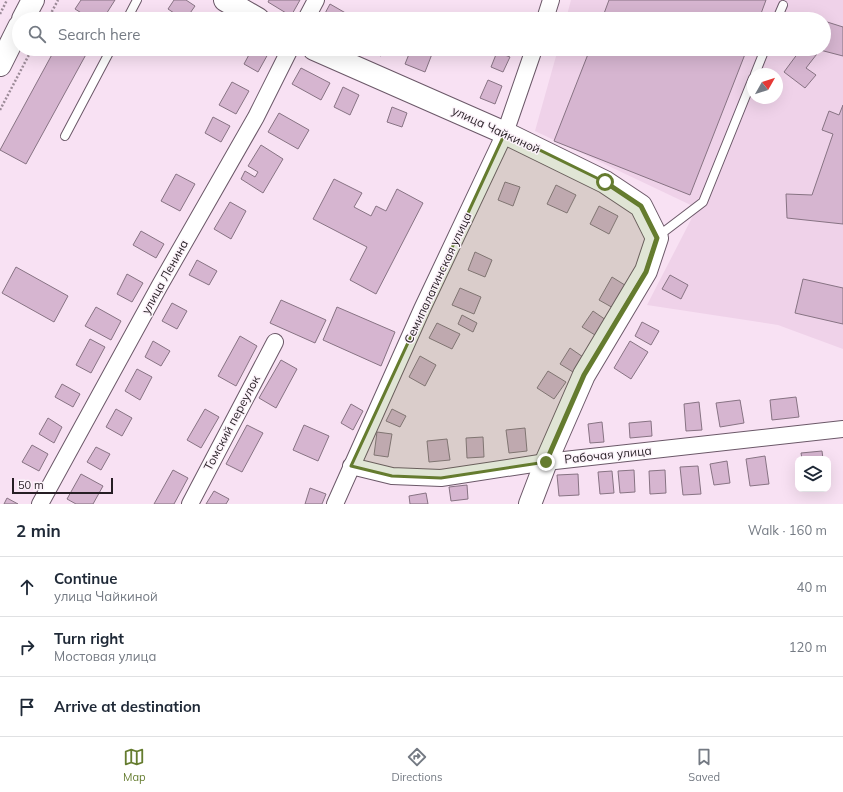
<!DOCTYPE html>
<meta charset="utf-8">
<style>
:root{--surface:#fff;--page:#f2f2f3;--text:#1f2937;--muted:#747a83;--line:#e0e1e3;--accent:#657c2f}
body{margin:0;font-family:Mulish,sans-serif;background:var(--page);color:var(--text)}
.controls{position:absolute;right:12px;bottom:12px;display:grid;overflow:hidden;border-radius:8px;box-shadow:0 4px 16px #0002}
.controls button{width:36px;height:36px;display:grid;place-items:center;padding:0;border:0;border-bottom:1px solid var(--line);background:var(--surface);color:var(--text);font:20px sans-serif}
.compass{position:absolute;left:747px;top:68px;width:36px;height:36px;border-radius:50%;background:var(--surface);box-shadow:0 4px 16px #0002;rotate:51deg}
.scale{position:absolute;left:12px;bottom:10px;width:101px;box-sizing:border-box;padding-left:4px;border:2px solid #261e24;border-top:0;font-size:11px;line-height:14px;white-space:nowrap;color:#261e24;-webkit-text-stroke:3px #fcf3fa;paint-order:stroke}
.stop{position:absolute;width:12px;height:12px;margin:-9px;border:3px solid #657c2f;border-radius:50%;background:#fff}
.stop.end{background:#657c2f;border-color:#fff;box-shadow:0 1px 4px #0008}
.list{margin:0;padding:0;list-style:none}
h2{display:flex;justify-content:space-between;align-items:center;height:52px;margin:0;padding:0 16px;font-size:17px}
h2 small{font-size:13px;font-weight:400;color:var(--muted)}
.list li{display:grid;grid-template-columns:26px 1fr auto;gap:12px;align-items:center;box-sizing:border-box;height:60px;padding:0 16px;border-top:1px solid var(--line)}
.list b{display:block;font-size:15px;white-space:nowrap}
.list p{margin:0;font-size:13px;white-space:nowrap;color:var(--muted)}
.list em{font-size:13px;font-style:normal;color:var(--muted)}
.icon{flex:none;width:22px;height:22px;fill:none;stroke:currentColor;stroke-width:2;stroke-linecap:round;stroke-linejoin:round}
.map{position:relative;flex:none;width:843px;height:504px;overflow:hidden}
.search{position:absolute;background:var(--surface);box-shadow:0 4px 16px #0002;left:12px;right:12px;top:12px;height:44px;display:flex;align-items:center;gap:10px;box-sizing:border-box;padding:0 14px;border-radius:22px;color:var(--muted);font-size:15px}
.sheet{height:232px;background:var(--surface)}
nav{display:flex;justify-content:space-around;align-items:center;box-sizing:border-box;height:56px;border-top:1px solid var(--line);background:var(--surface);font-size:11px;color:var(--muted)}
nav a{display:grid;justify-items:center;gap:2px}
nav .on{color:var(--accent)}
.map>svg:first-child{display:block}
</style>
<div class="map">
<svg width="843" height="504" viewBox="0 0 843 504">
<rect width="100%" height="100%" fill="#f8e1f3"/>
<path fill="#efd2e9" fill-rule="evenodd" d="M571,0H843V349L778,325L647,305L697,208L535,131L558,49H824V19H566ZM753,74H777V98H753Z"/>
<g fill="#d6b5d0" stroke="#877383">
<polygon points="81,0 115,0 103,19 91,19 75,9"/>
<polygon points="174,0 186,0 195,6 186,19 183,19 168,9"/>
<polygon points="269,0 300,0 291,16 268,2"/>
<polygon points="609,0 766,0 759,19 602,19"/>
<polygon points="330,4 356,19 322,19"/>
<polygon points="824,21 843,27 843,56 820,50 806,68 816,75 805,88 784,72 801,49 824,49"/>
<polygon points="55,49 89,49 26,164 0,150"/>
<polygon points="252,49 258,49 268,54 258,72 244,64"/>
<polygon points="366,49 384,49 381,56"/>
<polygon points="411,49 420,49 432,54 425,72 405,64"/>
<polygon points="590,49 747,49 690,195 554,141"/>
<polygon points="497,52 510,57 503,72 491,67"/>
<polygon points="301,68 330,83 321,100 292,84"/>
<polygon points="488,80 502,86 495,104 480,98"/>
<polygon points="232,82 249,91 236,114 219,105"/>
<polygon points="343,87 359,95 350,115 334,107"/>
<polygon points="843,105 843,224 787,218 786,194 812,195 833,134 822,130 829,111 839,115"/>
<polygon points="392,107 407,113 402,127 387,122"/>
<polygon points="279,113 309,130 298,149 268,132"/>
<polygon points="213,117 230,126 221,142 205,133"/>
<polygon points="261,145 283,159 263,193 241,179 245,171 255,177 258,172 248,166"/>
<polygon points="176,174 195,184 180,211 161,201"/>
<polygon points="334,179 362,193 354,207 371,216 376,206 386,211 397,189 423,203 376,294 350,280 367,247 313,219"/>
<polygon points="505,182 520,187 513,206 498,200"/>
<polygon points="556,185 576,195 567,213 547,204"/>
<polygon points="230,202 246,211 231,239 214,229"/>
<polygon points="599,206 618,216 609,234 590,224"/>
<polygon points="141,231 164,244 156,258 133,245"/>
<polygon points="475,252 492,260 485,277 468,270"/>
<polygon points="197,260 217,271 209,285 189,275"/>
<polygon points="16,267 68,296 54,322 2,293"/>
<polygon points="127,274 143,283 132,302 117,294"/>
<polygon points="670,275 688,285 681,299 662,289"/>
<polygon points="612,277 628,287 615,309 599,300"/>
<polygon points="803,279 843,288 843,324 795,313"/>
<polygon points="460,288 481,297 474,314 452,305"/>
<polygon points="281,300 326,320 315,343 270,323"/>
<polygon points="172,303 187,311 177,329 162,321"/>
<polygon points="96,307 121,321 111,340 85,326"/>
<polygon points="337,307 395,332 381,366 323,340"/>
<polygon points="593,311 606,320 595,335 582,327"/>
<polygon points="462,315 477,323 473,332 458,324"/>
<polygon points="642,322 659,331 651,345 635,336"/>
<polygon points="437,323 460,334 452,349 429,338"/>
<polygon points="240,336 257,346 236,386 218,376"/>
<polygon points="90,339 105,347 91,373 76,365"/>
<polygon points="153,341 170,351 161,366 145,357"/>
<polygon points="630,341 648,352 631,379 614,368"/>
<polygon points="570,348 583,357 573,372 560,364"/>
<polygon points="420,356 436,365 425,386 409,377"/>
<polygon points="281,360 297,369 276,408 259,398"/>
<polygon points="137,369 152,377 140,400 125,391"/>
<polygon points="548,371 566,382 554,399 537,388"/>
<polygon points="62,384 80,394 73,407 55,397"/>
<polygon points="796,397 799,417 772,420 770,400"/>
<polygon points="740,400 744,423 720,427 716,403"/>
<polygon points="699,402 702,430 686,431 684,404"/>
<polygon points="351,404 363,411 353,430 341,423"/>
<polygon points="116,409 132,418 122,436 106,427"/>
<polygon points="205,409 219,417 201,448 187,440"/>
<polygon points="392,409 406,416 400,427 386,421"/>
<polygon points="48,418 62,427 54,443 39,434"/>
<polygon points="651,421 652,436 630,438 629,423"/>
<polygon points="602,422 604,442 590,443 588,424"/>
<polygon points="247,425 263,433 242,472 226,464"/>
<polygon points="304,425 329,436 318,461 293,450"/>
<polygon points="525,428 527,451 509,453 506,430"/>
<polygon points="377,432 392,434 388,457 374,455"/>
<polygon points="483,437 484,457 467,458 466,438"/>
<polygon points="447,439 450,460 429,462 427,441"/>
<polygon points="32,445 48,454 39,471 22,462"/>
<polygon points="96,447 110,454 101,470 87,462"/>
<polygon points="822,451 823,459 802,459 801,453"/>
<polygon points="765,456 769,484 750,486 746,459"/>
<polygon points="727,461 730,483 714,485 710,464"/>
<polygon points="698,466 701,494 683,495 680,467"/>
<polygon points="173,470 188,478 174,504 154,504"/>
<polygon points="634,470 635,492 620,493 618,471"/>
<polygon points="665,470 666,493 650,494 649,471"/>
<polygon points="612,471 614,493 600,494 598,472"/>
<polygon points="81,474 103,486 93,504 76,504 67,499"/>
<polygon points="578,474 579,495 559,496 557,475"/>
<polygon points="467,485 468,499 451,501 449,487"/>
<polygon points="310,488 326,494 322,504 305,504"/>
<polygon points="214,491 229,499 226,504 206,504"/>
<polygon points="426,493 428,504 410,504 409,496"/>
<polygon points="7,498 18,504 4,504"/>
</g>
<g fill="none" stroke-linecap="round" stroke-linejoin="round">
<defs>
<g id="lane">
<polyline points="127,19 137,0"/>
<polyline points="777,19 783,5"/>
<polyline points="755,74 765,49"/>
<polyline points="65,136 111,49"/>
<polyline points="657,237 703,202 753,78"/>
</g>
<g id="street">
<polyline points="306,19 316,0"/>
<polyline points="545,19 551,0"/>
<polyline points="351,466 392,476 441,478 546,462 843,429"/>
<polyline points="40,504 160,285 256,117 290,49"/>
<polyline points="190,504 275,342"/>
<polyline points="335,504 422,309 505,133 534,49"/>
</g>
<g id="secondary">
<polyline points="225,0 258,19"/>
<polyline points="23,19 33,0"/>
<polyline points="314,49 505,133 605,182 641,206 657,238 646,271 584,375 546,462 530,504"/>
<polyline points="0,65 19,27"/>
</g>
</defs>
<use href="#lane" stroke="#6b5868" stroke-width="10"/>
<use href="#street" stroke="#6b5868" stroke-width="18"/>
<use href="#secondary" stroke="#6b5868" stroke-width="24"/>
<g stroke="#9c8b98" stroke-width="2.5" stroke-dasharray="2 2" stroke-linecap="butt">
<polyline points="0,14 7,0"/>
<polyline points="48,19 58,0"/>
<polyline points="0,110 32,49"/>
</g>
<use href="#lane" stroke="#fff" stroke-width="8"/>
<use href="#street" stroke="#fff" stroke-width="16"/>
<use href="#secondary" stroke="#fff" stroke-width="22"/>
</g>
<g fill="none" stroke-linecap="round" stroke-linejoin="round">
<polyline stroke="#657c2f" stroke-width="5" points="546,462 584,375 646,272 657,238 641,206 605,182"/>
</g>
<path fill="#657c2f" fill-opacity="0.2" stroke="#657c2f" stroke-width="3" stroke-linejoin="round" d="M505,133L605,182L641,206L657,238L646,271L584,375L546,462L441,478L392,476L351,466Z"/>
<g text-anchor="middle" stroke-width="3" stroke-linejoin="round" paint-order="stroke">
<g font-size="12" fill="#261e24" stroke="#fcf3fa">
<text transform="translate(496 130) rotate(25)" y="4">улица Чайкиной</text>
<text transform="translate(165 277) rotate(-61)" y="4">улица Ленина</text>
<text transform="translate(438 278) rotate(-65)" y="4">Семипалатинская улица</text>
<text transform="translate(232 423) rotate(-62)" y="4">Томский переулок</text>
<text transform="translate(608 455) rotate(-6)" y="4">Рабочая улица</text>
</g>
</g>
</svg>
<div class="controls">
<button><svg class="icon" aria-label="layers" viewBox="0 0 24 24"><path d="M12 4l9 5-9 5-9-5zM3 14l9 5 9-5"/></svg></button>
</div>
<svg class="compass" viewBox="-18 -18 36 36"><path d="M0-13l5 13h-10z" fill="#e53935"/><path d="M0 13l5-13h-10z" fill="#747a83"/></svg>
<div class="scale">50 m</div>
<div class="stop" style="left:605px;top:182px"></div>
<div class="stop end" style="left:546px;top:462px"></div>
<div class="search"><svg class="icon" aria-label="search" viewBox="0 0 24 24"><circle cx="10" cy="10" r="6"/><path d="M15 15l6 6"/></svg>Search here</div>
</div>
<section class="sheet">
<h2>2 min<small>Walk · 160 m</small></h2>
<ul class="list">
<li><svg class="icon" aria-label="ahead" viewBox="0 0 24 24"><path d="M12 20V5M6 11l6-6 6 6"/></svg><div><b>Continue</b><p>улица Чайкиной</p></div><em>40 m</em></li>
<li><svg class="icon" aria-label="right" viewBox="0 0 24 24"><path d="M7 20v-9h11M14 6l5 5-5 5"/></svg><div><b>Turn right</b><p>Мостовая улица</p></div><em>120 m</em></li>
<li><svg class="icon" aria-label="arrive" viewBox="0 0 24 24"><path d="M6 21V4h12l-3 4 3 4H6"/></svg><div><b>Arrive at destination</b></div></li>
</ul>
</section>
<nav>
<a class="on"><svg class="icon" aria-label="map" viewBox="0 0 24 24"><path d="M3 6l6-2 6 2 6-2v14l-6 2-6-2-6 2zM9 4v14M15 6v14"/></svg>Map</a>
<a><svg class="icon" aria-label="directions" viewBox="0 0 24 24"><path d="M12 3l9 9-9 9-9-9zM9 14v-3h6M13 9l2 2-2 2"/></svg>Directions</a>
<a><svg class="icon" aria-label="saved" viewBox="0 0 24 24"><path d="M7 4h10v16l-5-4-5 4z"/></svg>Saved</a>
</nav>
